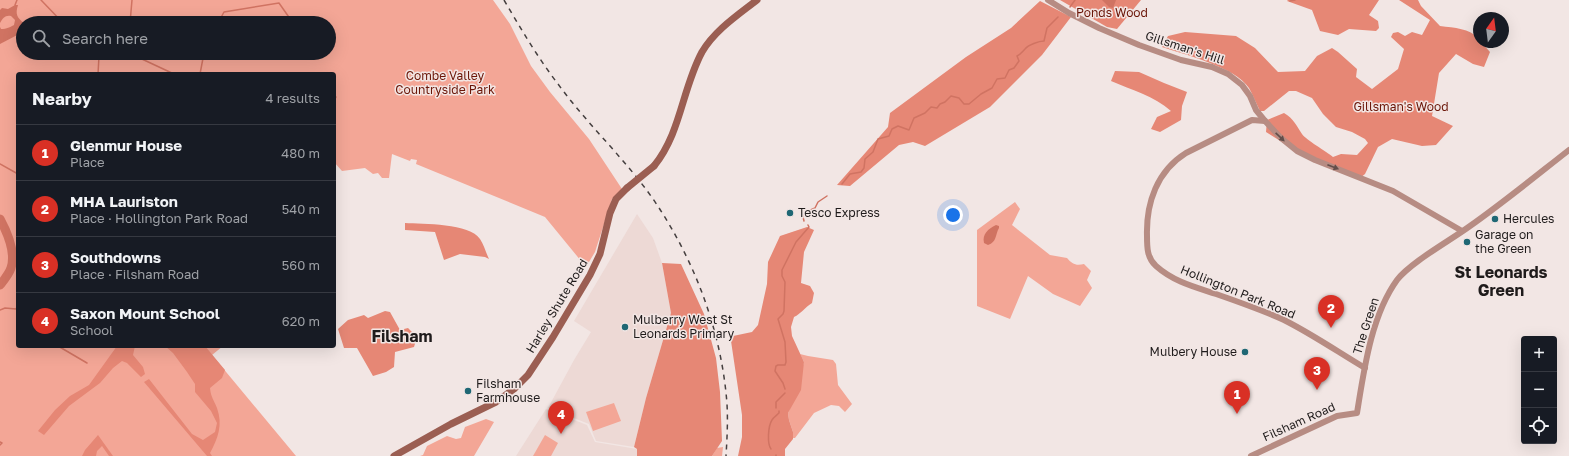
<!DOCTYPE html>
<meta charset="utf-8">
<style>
:root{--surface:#171b24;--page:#20242c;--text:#f1f3f6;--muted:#9ea1a6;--line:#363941;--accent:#d93025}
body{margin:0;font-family:"Golos Text",sans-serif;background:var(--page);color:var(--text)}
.controls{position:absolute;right:12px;bottom:12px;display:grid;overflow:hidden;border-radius:4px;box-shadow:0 4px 16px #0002}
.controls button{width:36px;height:36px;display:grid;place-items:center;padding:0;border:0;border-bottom:1px solid var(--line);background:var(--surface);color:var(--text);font:20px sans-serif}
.compass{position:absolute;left:1473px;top:12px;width:36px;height:36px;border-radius:50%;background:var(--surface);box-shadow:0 4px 16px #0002;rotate:14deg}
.you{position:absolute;left:953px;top:215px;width:14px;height:14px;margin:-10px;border:3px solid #fff;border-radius:50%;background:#1a73e8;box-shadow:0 0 0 6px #1a73e833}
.badge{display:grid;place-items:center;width:26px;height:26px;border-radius:50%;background:var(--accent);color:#fff;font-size:13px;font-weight:700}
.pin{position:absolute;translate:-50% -33px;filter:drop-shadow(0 1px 2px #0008)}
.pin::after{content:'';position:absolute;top:21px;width:14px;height:12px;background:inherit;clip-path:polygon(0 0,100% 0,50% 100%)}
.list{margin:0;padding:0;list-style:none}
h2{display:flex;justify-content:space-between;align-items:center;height:52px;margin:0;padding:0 16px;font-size:17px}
h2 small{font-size:13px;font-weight:400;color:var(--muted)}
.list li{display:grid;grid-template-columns:26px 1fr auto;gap:12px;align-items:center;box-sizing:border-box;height:56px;padding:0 16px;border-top:1px solid var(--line)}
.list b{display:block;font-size:15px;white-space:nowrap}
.list p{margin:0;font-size:13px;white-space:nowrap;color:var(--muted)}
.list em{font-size:13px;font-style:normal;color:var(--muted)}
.icon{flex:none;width:22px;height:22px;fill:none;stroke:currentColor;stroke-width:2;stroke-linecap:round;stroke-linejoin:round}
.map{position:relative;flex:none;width:1569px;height:456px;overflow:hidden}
.search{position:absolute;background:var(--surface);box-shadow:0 4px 16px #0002;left:16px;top:16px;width:320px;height:44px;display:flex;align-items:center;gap:10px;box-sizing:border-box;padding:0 14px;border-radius:22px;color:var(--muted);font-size:15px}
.panel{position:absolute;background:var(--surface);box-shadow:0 4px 16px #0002;left:16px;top:72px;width:320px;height:276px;border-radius:4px}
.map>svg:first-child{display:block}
</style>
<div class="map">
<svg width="1569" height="456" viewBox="0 0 1569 456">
<rect width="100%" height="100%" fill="#f2e6e4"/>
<g fill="#edd9d5">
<polygon points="637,214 653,238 662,263 671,313 646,398 634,447 596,441 589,424 548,408 574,360 591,332 574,321"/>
<polygon points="546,409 587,425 595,442 637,449 637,456 516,456"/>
</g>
<g fill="#f3a696" fill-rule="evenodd">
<path d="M0,0H493L510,24L531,66L550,92L589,139L622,189L612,199L595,252L586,267L545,217L416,164L417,160L411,159L410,161L392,154L389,178H382L378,173L373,174L365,168L342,171L334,162V74H18V346H223L212,355L296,456H0ZM23,23H329V53H23Z"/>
<path d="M1015,202L1020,209L1012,225L1050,255L1067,258C1072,264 1076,266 1084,264L1091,271L1087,280L1092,288L1080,306L1053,294L1028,276L1010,319L977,306V230Z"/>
<polygon points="800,354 808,356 833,360 836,364 838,385 852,404 845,412 839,406 831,405 814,413 795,438 793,438 793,432 789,420 788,413 792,404 804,362"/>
<polygon points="614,403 621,421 593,431 586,412"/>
<polygon points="486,419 494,422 474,456 420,456 423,455 427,446 447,436 456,439 461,438 465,427"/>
<polygon points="545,435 558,443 551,456 533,456"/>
<polygon points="723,447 722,456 712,456 717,448"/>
</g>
<g fill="#e68775">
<polygon points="1060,0 1141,0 1117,29 1107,27"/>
<polygon points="1288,0 1379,0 1369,15 1378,21 1379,28 1376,31 1349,29 1338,35 1320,31 1312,10 1287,1"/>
<path d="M1399,0H1418L1421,6L1440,26C1455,28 1469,28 1479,39V42H1481L1490,52L1484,67L1473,64L1456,54L1439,73L1432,116L1453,126L1436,145L1422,146L1392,139L1378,147L1365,174L1360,178L1293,149L1266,132L1267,120L1284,113C1294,119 1296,125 1302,134C1306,140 1326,151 1333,157L1341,154L1357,155L1368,143L1365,139L1352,132L1336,127L1323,114L1312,98L1296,91H1289L1264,111H1260C1256,103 1253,95 1249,88C1235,67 1186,55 1162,47L1168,36L1185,32L1236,36L1255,48L1278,72L1305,71L1317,56L1332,48L1338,52L1357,69L1356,77L1372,89L1398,69L1404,49L1391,37L1393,33L1398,32L1405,36L1412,32L1422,35L1430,20Z"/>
<polygon points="1040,1 1071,17 1042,55 990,107 925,146 913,142 899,145 850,186 837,185 888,127 890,113 966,57 1011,28"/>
<path d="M1115,71L1139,72L1164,83L1187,92L1182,106L1181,120L1160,132L1151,129L1157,117L1171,111C1154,96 1132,90 1111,81Z"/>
<path d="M405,223C423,224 470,223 480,239C484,245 486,253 489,259L485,257L460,254L444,260L435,232L405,230Z"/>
<path d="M807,227L814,230L804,252L801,283L810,286L814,293L812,303C805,307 801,314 794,317L791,327L792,336L804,362L801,390L788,413L789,420L793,432V439L785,449V456H738L742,437V415L731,341L733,336L752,332L758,325L767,284L768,262L780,236Z"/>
<polygon points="662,263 681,264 704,314 716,358 720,392 722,441 712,456 637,456 637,449 634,447 646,398 671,313"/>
<polygon points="385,311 390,312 400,330 408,328 417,337 414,347 395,352 394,367 386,372 373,376 357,348 344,348 338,329 348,320 364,315 368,318"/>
<polygon points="117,346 135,346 133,355 143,367 145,374 141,377 127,363 122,361 113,368 100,383 69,406 44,435 38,431 55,410 70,396 89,385"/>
<path d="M165,346H205L225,370L222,378L210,388C211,398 214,400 217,408C223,425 218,438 210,453L212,456H207L144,382L149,379L192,434L203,440L215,432L217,423L211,411L195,392V384L187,372L173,353Z"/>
<polygon points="98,435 113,456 109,456 102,446 97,451 96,456 82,456 85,450"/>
</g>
<g fill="#d07362">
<polygon points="1102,0 1116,0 1113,8 1109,7"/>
<path d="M15,5H18C15,14 17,18 24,23L23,32L0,44V27L1,29C7,29 10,27 14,25L15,20L11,16C5,15 3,18 0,23V10L2,8L8,9Z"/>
<path d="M996,225L999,226V228C995,235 997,242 988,245L984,243C982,234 988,229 996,225Z"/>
</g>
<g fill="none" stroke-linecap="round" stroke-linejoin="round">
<g stroke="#d07362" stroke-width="1.5">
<polyline points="41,0 63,23"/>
<polyline points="1290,1 1295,0"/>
<polyline points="15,5 17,0"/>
<polyline points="1070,7 1075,0"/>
<polyline points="130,23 132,0"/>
<polyline points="218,23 224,12 279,3 293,23"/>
<polyline points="91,53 95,57 109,53"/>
<polyline points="129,53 174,74"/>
<polyline points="98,74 99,56"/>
<polyline points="200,74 204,53"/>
<polyline points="334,101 336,97"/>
<polyline points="0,164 18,174"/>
<path d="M842,184L850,174L861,172L864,168L865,159L873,152L878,139L889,136L892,129L898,126L909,130L914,118L925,113L931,107L937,108L940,104L945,102L951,96L959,98L964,104H969L981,94L992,88L997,79L1005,78L1009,70L1014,68L1019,61L1017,56C1021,54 1022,52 1025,49C1028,45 1039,41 1044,41L1047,28L1058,17"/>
<polyline points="804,221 803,217 806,212 815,208 818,202 827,196"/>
<polyline points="0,310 5,308 16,309 18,305"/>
<polyline points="58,346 87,363"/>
<polyline points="785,389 783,383 775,371 776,366 778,365 785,365 786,362 785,342 778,319 783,314 784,311 785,282 782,276 782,270 796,242 809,227 808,225"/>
<polyline points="776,408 776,402 785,393"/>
<polyline points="0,442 2,443 0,445"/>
<path d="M771,449C767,444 768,426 772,420C773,418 777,415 779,413V411"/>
<polyline points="776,455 776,456"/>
</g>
<path stroke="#d07362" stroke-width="9" d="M0,219C7,232 16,253 11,268C9,274 4,280 0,285"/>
<g stroke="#b78c83" stroke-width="6">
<polyline points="1048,0 1069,13 1099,28 1139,45 1181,60 1212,67 1228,74 1242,85 1250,96 1256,110 1265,121 1281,138 1297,151 1315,160 1393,191 1462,231"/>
<path d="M1265,121L1252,120L1186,153C1157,171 1146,203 1147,236C1147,247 1147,258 1156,266C1174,282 1195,287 1216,294C1239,302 1262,310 1284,320C1312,334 1338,352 1365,368"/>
<path d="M1251,456L1337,416L1357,413C1364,370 1371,316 1397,280C1411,262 1451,240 1470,226C1504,202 1537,175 1569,150"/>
</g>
<g stroke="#9b5e52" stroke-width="7">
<path d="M654,166C681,133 682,89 702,52C715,30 738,15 757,0"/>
<polyline points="394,456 451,424 496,402 514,389 528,375 553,337 590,275 600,254 610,213 616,199 627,188"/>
</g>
<path stroke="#453f3f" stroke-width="1.5" stroke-dasharray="5 5" stroke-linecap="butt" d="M504,0C521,29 538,58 558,84C590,128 632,165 661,211C698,269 722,336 727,404C728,422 727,439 726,456"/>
<polyline stroke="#9b5e52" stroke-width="7" points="627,188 654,166"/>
</g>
<defs><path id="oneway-solid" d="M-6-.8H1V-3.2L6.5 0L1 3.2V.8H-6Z"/></defs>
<g fill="#634e4a">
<use href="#oneway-solid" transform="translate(1280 137) rotate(43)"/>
<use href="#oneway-solid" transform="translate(1333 167) rotate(21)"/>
</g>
<g fill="#1f6774" stroke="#f2e6e4" stroke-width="1.5">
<circle cx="790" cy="213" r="4"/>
<circle cx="1495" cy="219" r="4"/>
<circle cx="1467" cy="242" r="4"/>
<circle cx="625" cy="327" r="4"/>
<circle cx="1245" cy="352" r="4"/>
<circle cx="468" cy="391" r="4"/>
</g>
<g text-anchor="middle" stroke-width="3" stroke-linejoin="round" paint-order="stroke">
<g font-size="12" fill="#6b1608" stroke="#f2e6e4">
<text x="1112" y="17">Ponds Wood</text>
<text x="445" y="80">Combe Valley<tspan x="445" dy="14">Countryside Park</tspan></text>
<text x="1401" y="111">Gillsman's Wood</text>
</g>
<g font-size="12" fill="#1f1b1b" stroke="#f2e6e4">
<text transform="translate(1185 48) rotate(18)" y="4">Gillsman's Hill</text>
<text transform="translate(1238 292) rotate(22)" y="4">Hollington Park Road</text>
<text transform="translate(557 306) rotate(-59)" y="4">Harley Shute Road</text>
<text transform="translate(1366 326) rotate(-72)" y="4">The Green</text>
<text transform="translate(1299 422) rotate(-24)" y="4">Filsham Road</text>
</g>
<g font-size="12" fill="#1f1b1b" stroke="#f2e6e4" text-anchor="start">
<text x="798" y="217">Tesco Express</text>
<text x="1503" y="223">Hercules</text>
<text x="1475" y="239">Garage on<tspan x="1475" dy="14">the Green</tspan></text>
<text x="633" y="324">Mulberry West St<tspan x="633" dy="14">Leonards Primary</tspan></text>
<text x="1237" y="356" text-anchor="end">Mulbery House</text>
<text x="476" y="388">Filsham<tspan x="476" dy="14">Farmhouse</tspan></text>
</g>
<g font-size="16" font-weight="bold" fill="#1f1b1b" stroke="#f2e6e4">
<text x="1501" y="278">St Leonards<tspan x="1501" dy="18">Green</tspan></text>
<text x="402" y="342">Filsham</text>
</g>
</g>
</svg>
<div class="controls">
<button>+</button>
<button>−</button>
<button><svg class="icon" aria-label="locate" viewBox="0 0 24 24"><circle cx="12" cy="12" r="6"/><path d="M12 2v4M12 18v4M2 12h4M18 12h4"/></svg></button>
</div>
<svg class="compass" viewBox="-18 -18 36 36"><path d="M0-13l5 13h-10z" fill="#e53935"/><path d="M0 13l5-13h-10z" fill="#9ea1a6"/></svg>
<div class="you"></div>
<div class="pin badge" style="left:1237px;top:414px">1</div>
<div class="pin badge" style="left:1331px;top:328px">2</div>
<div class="pin badge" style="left:1317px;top:390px">3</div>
<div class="pin badge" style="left:561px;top:434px">4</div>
<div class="search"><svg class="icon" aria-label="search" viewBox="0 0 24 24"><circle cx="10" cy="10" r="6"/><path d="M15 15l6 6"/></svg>Search here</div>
<section class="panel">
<h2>Nearby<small>4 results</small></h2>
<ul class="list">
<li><span class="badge">1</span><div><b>Glenmur House</b><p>Place</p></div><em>480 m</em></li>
<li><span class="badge">2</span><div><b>MHA Lauriston</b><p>Place · Hollington Park Road</p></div><em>540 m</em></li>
<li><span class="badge">3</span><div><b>Southdowns</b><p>Place · Filsham Road</p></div><em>560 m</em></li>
<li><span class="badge">4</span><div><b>Saxon Mount School</b><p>School</p></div><em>620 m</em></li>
</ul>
</section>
</div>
